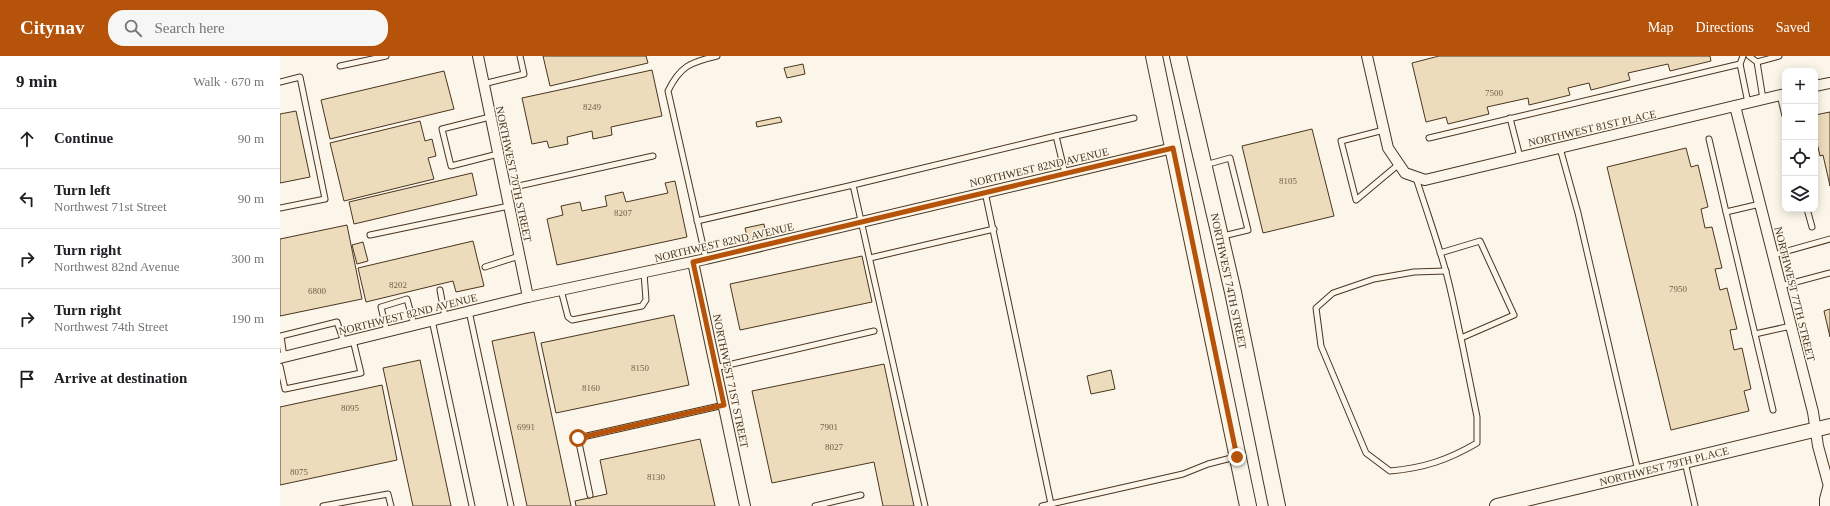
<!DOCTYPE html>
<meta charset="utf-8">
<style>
:root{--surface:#fff;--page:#f6f6f6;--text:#202124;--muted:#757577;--line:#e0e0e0;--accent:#b45309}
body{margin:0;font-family:Georgia,serif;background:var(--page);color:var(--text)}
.controls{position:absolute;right:12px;top:12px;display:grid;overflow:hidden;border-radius:8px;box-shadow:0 2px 10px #0003}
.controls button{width:36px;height:36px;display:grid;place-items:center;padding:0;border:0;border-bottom:1px solid var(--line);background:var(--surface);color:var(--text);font:20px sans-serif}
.stop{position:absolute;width:12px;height:12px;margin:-9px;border:3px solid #b45309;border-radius:50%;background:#fff}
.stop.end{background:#b45309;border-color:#fff;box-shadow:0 1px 4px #0008}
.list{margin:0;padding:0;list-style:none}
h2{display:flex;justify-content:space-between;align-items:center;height:52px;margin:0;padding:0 16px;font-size:17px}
h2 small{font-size:13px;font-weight:400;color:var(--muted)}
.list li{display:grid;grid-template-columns:26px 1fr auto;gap:12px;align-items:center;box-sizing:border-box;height:60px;padding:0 16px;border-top:1px solid var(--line)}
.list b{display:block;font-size:15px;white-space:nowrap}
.list p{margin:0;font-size:13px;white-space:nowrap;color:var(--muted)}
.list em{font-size:13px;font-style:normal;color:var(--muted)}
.icon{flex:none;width:22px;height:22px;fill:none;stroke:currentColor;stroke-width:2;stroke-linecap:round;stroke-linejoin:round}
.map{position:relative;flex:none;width:1550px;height:450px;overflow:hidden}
header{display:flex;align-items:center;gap:24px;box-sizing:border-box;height:56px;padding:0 20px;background:var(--accent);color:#fff}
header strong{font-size:19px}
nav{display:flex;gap:22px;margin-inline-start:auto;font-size:14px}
.search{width:280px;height:36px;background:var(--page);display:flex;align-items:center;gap:10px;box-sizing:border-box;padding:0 14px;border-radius:16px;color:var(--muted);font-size:15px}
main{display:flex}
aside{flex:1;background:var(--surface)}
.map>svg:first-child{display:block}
</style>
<header>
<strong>Citynav</strong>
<div class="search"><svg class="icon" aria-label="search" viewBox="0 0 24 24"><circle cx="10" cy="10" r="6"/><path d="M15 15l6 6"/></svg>Search here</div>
<nav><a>Map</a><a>Directions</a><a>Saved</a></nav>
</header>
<main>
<aside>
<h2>9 min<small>Walk · 670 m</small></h2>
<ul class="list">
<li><svg class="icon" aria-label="ahead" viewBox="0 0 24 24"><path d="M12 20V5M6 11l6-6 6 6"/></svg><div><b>Continue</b></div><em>90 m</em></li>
<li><svg class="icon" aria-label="left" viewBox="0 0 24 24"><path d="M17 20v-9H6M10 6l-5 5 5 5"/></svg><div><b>Turn left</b><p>Northwest 71st Street</p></div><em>90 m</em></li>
<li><svg class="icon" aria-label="right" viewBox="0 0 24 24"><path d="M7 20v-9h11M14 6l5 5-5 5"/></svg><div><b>Turn right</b><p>Northwest 82nd Avenue</p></div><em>300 m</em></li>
<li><svg class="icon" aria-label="right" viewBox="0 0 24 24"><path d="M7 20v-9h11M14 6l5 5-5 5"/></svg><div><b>Turn right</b><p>Northwest 74th Street</p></div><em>190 m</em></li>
<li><svg class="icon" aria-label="arrive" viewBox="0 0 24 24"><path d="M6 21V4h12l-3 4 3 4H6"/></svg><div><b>Arrive at destination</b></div></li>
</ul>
</aside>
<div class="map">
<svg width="1550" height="450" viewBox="0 0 1550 450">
<rect width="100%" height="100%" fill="#fbf6e9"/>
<g fill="#ecdcbc" stroke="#4a3520">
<polygon points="263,0 366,0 368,7 270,30"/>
<polygon points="1159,0 1430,0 1431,5 1390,15 1388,8 1348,17 1350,24 1311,34 1309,27 1288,32 1290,39 1249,49 1248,42 1207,51 1209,58 1168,68 1166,61 1146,66 1132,7"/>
<polygon points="523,8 525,18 507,22 504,12"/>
<polygon points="372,14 382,60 331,71 332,79 313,83 312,75 287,81 288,88 269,92 267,85 252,88 242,42"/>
<polygon points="164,15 174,53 50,83 41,44"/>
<polygon points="16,55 30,121 0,127 0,58"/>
<polygon points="1550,56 1550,130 1543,99 1540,100 1535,78 1535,59"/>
<polygon points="500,61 502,66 477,71 476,66"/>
<polygon points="140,65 145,85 152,83 156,100 148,102 154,123 64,145 50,87"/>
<polygon points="1032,73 1054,160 983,177 962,90"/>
<polygon points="1406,92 1411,111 1418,109 1428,151 1421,153 1425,172 1432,171 1442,212 1435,213 1440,234 1447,232 1457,273 1450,274 1454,294 1462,292 1471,333 1464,335 1469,355 1391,374 1327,111"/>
<polygon points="192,117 197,139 74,168 69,146"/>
<polygon points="395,125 407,181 277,209 267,163 283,159 281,150 300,146 302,155 327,150 325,140 343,136 346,146 388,137 385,127"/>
<polygon points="484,168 487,185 469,189 465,172"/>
<polygon points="67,169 82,243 0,260 0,183"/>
<polygon points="193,185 204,230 176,236 173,225 86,246 78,212"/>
<polygon points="83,186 88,205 77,208 72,189"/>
<polygon points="582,200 592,246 460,274 450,228"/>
<polygon points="1550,253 1550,281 1544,255"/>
<polygon points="394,259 409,329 276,357 261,287"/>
<polygon points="254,276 291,450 247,450 212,285"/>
<polygon points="140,304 171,450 133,450 103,312"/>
<polygon points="604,308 634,450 603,450 594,406 492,427 472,335"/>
<polygon points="831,314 835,333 811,338 807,320"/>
<polygon points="102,329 117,404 0,429 0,351"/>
<polygon points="420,383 435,450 296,450 295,445 327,438 320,404"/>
</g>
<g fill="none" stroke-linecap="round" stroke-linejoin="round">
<defs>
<g id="lane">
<polyline points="1469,0 1477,6 1483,43"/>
<polyline points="1477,6 1499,0"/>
<polyline points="1460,8 1468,47"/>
<polyline points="60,10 106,0"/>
<polyline points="0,26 20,21 45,143 0,152"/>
<polyline points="203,28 244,18 240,0"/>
<polyline points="1500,39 1505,60"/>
<polyline points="210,61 162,73 171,110 218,98"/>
<polyline points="1230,62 1240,101"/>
<polyline points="1104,74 1061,85 1076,144 1119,108"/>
<polyline points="776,80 854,62"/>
<polyline points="1149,82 1460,8 1463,0"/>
<polyline points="1429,83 1446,156 1480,148"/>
<polyline points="1280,92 1298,157 1358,415"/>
<polyline points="925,109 950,102 968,174 943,180"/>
<path d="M1136,122C1146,153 1157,184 1166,216C1172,238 1176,260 1181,282L1234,259L1200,185L1160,197"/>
<polyline points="573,129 776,80 785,117"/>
<polyline points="225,133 373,100"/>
<polyline points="705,136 771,448 903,418 928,408 955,401"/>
<polyline points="1527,153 1532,171"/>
<polyline points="1446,156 1493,354"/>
<polyline points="417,165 573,129 645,450"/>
<polyline points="90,179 229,150"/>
<polyline points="1493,199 1550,183"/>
<polyline points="590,202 714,173"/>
<path d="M426,203L388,35C400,10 411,6 437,0"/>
<polyline points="205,211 239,200"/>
<path d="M1166,215L1134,216L1094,223L1053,237L1036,252L1041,290L1086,397L1110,415C1144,412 1168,404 1197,387V361L1181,282"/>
<polyline points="1501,230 1550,217"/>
<polyline points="160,234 165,261"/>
<polyline points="281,234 288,261 292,264 362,250 366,244 364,217"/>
<polyline points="189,255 231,450"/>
<polyline points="152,264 192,450"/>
<polyline points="107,276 101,251 127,243 134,269"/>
<polyline points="1475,278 1511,270"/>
<polyline points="4,301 1,280 57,266 64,286"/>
<polyline points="0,310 5,333 81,317 73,284"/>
<polyline points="435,312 594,275"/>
<polyline points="1405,406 1415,450"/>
<polyline points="310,439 298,382 444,349"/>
<polyline points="43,450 108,438 111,450"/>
<polyline points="535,450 581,439"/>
<polyline points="762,450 771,448"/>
</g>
<g id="street">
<polyline points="198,0 248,241"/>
<polyline points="1087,0 1108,92 1125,117 1145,124 1505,38"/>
<polyline points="1535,30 1550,27"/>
<polyline points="1455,50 1533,356 1538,390 1550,434"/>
<polyline points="413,206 465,450"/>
<polyline points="0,302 248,241 426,203 893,92"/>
<polyline points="1545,450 1545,443 1548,432"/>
</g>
<polyline id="secondary" points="1217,450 1550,370"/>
<g id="primary">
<polyline points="874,0 968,450"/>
<polyline points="898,0 953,236 997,450"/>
</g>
</defs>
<use href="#lane" stroke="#4a3520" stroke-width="7"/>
<use href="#street" stroke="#4a3520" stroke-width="12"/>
<use href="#secondary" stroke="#4a3520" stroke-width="16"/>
<use href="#primary" stroke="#4a3520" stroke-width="18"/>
<use href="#lane" stroke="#fbf6e9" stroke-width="5"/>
<use href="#street" stroke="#fbf6e9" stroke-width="10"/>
<use href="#secondary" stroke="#fbf6e9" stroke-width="14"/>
<use href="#primary" stroke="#fbf6e9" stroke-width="16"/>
</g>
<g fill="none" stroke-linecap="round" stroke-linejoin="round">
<polyline stroke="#b45309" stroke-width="5" points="298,382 444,349 413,206 893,92 957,401"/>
</g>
<g text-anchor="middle" stroke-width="3" stroke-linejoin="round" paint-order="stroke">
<g font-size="9" fill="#725f47">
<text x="1214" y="40">7500</text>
<text x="312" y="54">8249</text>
<text x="1008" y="128">8105</text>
<text x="343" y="160">8207</text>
<text x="118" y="232">8202</text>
<text x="1398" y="236">7950</text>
<text x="37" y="238">6800</text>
<text x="360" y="315">8150</text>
<text x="311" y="335">8160</text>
<text x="70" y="355">8095</text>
<text x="246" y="374">6991</text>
<text x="549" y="374">7901</text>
<text x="554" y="394">8027</text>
<text x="19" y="419">8075</text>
<text x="376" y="424">8130</text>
</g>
<g font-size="11" fill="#4a3520" stroke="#fbf6e9">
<text transform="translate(1312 72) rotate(-13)" y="4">NORTHWEST 81ST PLACE</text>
<text transform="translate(759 111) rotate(-13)" y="4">NORTHWEST 82ND AVENUE</text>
<text transform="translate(234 118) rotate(78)" y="4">NORTHWEST 70TH STREET</text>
<text transform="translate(444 186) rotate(-13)" y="4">NORTHWEST 82ND AVENUE</text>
<text transform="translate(949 225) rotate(78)" y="4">NORTHWEST 74TH STREET</text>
<text transform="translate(1515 238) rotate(76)" y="4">NORTHWEST 77TH STREET</text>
<text transform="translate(128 258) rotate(-14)" y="4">NORTHWEST 82ND AVENUE</text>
<text transform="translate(451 325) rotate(78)" y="4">NORTHWEST 71ST STREET</text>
<text transform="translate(1384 410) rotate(-14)" y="4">NORTHWEST 79TH PLACE</text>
</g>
</g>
</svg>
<div class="controls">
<button>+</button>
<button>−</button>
<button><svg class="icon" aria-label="locate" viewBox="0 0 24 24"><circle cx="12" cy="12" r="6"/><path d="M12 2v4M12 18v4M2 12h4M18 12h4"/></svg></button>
<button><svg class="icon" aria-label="layers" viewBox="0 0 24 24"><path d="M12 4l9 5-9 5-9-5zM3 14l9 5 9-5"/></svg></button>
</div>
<div class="stop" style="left:298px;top:382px"></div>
<div class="stop end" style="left:957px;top:401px"></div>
</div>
</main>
